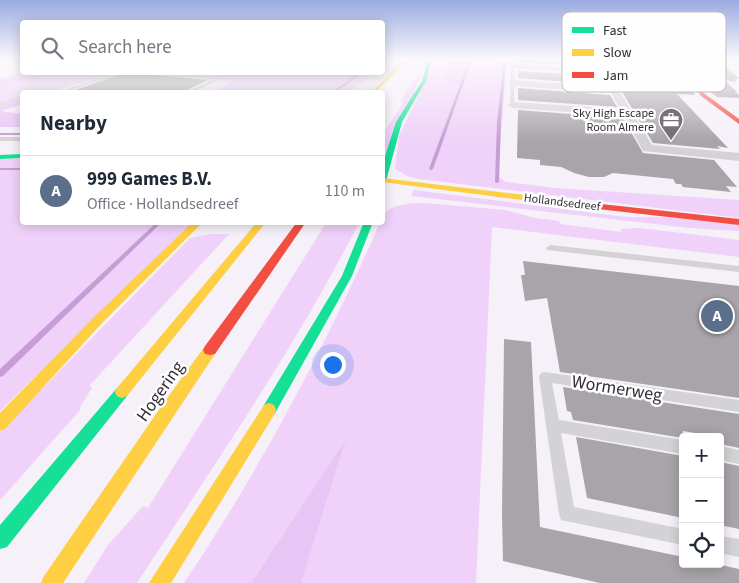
<!DOCTYPE html>
<meta charset="utf-8">
<style>
:root{--surface:#fff;--page:#f6f6f7;--text:#1f2937;--muted:#747a83;--line:#e0e1e3;--accent:#0b8043}
body{margin:0;font-family:"Source Sans 3",sans-serif;background:var(--page);color:var(--text)}
.controls{position:absolute;right:15px;bottom:15px;display:grid;overflow:hidden;border-radius:5px;box-shadow:0 2px 12px #0003}
.controls button{width:45px;height:45px;display:grid;place-items:center;padding:0;border:0;border-bottom:1px solid var(--line);background:var(--surface);color:var(--text);font:25px sans-serif}
.you{position:absolute;left:332px;top:364px;width:18px;height:18px;margin:-12px;border:4px solid #fff;border-radius:50%;background:#1a73e8;box-shadow:0 0 0 8px #1a73e833}
.badge{display:grid;place-items:center;width:32px;height:32px;border-radius:50%;background:var(--accent);color:#fff;font-size:16px;font-weight:700}
.pin{position:absolute;translate:-50% -50%;border:2px solid #fff;box-shadow:0 1px 5px #0006}
.list{margin:0;padding:0;list-style:none}
h2{display:flex;justify-content:space-between;align-items:center;height:65px;margin:0;padding:0 20px;font-size:21px}
h2 small{font-size:16px;font-weight:400;color:var(--muted)}
.list li{display:grid;grid-template-columns:32px 1fr auto;gap:15px;align-items:center;box-sizing:border-box;height:70px;padding:0 20px;border-top:1px solid var(--line)}
.list b{display:block;font-size:19px;white-space:nowrap}
.list p{margin:0;font-size:16px;white-space:nowrap;color:var(--muted)}
.list em{font-size:16px;font-style:normal;color:var(--muted)}
.icon{flex:none;width:28px;height:28px;fill:none;stroke:currentColor;stroke-width:2;stroke-linecap:round;stroke-linejoin:round}
.map{position:relative;flex:none;width:739px;height:583px;overflow:hidden}
.search{position:absolute;background:var(--surface);box-shadow:0 2px 12px #0003;left:20px;top:20px;width:365px;height:55px;display:flex;align-items:center;gap:12px;box-sizing:border-box;padding:0 18px;border-radius:5px;color:var(--muted);font-size:19px}
.panel{position:absolute;background:var(--surface);box-shadow:0 2px 12px #0003;left:20px;top:90px;width:365px;height:135px;border-radius:5px}
.map>svg:first-child{display:block}
</style>
<div class="map">
<svg width="739" height="583" viewBox="0 0 739 583">
<rect width="100%" height="100%" fill="#f6f0f8"/>
<g fill="#efd1f9">
<polygon points="436,59 449,59 447,64 463,86 473,59 507,59 498,173 499,177 505,182 555,188 739,200 739,218 419,179 407,176 395,169 399,136"/>
<polygon points="426,64 383,166 383,134 403,103 401,102 405,92"/>
<polygon points="55,73 113,73 51,92 22,92 22,96 0,102 0,89"/>
<polygon points="148,73 372,73 350,92 213,92 234,81"/>
<polygon points="0,159 22,159 22,222 193,223 0,411"/>
<polygon points="414,190 626,217 665,217 739,225 739,231 690,228 411,196"/>
<path d="M424,203L505,210L535,218L559,221L560,224L622,232L620,229L640,228L739,240V257L492,227L476,583H301L345,441L251,583H184C260,470 325,347 380,223L382,222C383,204 410,203 424,203Z"/>
<path d="M326,223H359C295,348 214,465 137,583H84L108,545L143,506L148,508Z"/>
<polygon points="212,234 229,234 89,386 92,388 81,405 80,410 0,500 0,432 190,238"/>
</g>
<g fill="#e9c5f5">
<polygon points="449,59 473,59 464,86 444,78"/>
<polygon points="24,72 55,72 55,73 0,89 0,79"/>
<polygon points="22,98 22,104 2,111 22,114 22,127 0,127 0,104"/>
<polygon points="346,439 301,583 251,583"/>
</g>
<g fill="none" stroke-linecap="round" stroke-linejoin="round">
<g fill="#c89dd6" fill-rule="evenodd">
<polygon points="446,59 448,59 450,62 469,61 470,59 472,59 433,169 431,170 429,169 468,63 449,64"/>
<polygon points="504,59 506,59 501,122 499,182 497,183 495,182 497,122"/>
<polygon points="360,72 363,72 336,92 334,92 334,91"/>
<rect x="0" y="133" width="22" height="2"/>
<rect x="0" y="168" width="22" height="2"/>
<polygon points="157,222 162,222 3,376 0,377 0,369"/>
</g>
</g>
<g fill="#a8a4a9">
<polygon points="518,59 590,59 595,67 518,62"/>
<polygon points="602,59 670,59 695,95 677,94 728,148 717,146 720,149 653,143"/>
<polygon points="684,59 720,59 739,79 735,79 737,82 724,80 737,92 735,92 739,95 739,98 717,97 709,91"/>
<polygon points="518,71 600,76 605,85 518,78"/>
<polygon points="126,72 206,80 206,81 187,90 186,92 77,92 76,90"/>
<polygon points="518,88 610,95 617,107 518,100"/>
<polygon points="518,110 623,118 643,153 714,160 737,187 726,186 731,192 683,187 681,184 676,184 673,179 613,173 604,177 589,177 574,173 561,167 540,165 540,160 517,158"/>
<polygon points="523,261 739,286 739,398 560,372 547,298 525,301 521,275 525,275"/>
<polygon points="504,339 531,342 540,527 683,557 683,564 717,564 739,569 739,583 600,583 503,561 502,515"/>
<polygon points="563,387 739,414 739,448 720,444 720,437 683,431 683,438 573,420 571,412 567,411"/>
<polygon points="576,437 683,456 683,518 587,498"/>
<polygon points="720,462 739,466 739,529 720,525"/>
</g>
<g fill="none" stroke-linecap="round" stroke-linejoin="round">
<g fill="#d3d2d4" fill-rule="evenodd">
<polygon points="511,59 515,59 514,105 512,106 510,105"/>
<polygon points="116,72 120,73 65,92 60,92"/>
<polygon points="213,80 216,81 193,92 188,92"/>
<polygon points="22,96 22,98 0,105 0,102"/>
<rect x="0" y="137" width="22" height="4"/>
<polygon points="550,245 739,266 739,272 547,250 546,248"/>
<polygon points="545,372 739,400 739,412 552,383 559,420 683,440 683,454 561,433 574,507 683,529 683,545 561,520 559,514 539,377 541,373"/>
<polygon points="720,446 739,450 739,464 720,460"/>
<polygon points="720,536 739,539 739,557 720,553"/>
</g>
<polygon fill="#d3d2d4" fill-rule="evenodd" points="592,59 600,59 652,145 739,153 739,161 643,151 624,116 512,108 507,105 512,102 620,109 611,93 513,86 508,83 513,80 608,87 601,74 513,68 509,66 513,64 598,69"/>
<g fill="#16e098" fill-rule="evenodd">
<polygon points="428,59 432,59 426,81 402,122 386,181 382,183 382,166 396,122 422,81"/>
<polygon points="22,154 22,158 0,159 0,155"/>
<polygon points="364,222 373,222 352,276 274,415 269,417 264,415 262,410 264,405 342,276"/>
<polygon points="122,386 127,388 129,392 127,396 7,547 0,549 0,525 117,388"/>
</g>
<g fill="#ffcf43" fill-rule="evenodd">
<polygon points="404,59 408,59 376,92 372,92"/>
<polygon points="382,178 592,203 596,206 592,209 382,182"/>
<polygon points="193,222 203,222 103,322 5,429 0,431 0,413 95,316"/>
<polygon points="257,222 266,222 127,396 122,398 117,396 115,392 117,388"/>
<polygon points="210,345 215,346 217,350 215,354 63,583 41,583 44,576 163,404 205,346"/>
<polygon points="269,403 274,405 276,410 274,415 171,583 149,583 264,405"/>
</g>
<g fill="#f24e42" fill-rule="evenodd">
<polygon points="675,59 679,59 705,94 739,119 739,124 701,96"/>
<polygon points="592,203 739,219 739,225 589,208 589,204"/>
<polygon points="297,222 306,222 215,354 210,355 205,354 203,350 205,346"/>
</g>
</g>
<linearGradient id="sky" x2="0" y2="1"><stop stop-color="#9babe1"/><stop offset="0.42" stop-color="#fbf8fc"/><stop offset="1" stop-color="#fbf8fc" stop-opacity="0"/></linearGradient>
<rect width="739" height="141" fill="url(#sky)"/>
<defs>
<symbol id="office-pin" viewBox="-11 -11 22 30"><path d="M0 17L-7.5 6A9.5 9.5 0 1 1 7.5 6Z" fill="#777279" stroke="#fefefe"/><path d="M-6-3h4V-5.5h4V-3h4V5H-6ZM-1-4.5V-3h2v-1.5ZM-6 0V1H6V0Z" fill="#fff"/></symbol>
</defs>
<g fill-rule="evenodd">
<use href="#office-pin" x="657" y="106" width="28" height="38"/>
</g>
<g text-anchor="middle" stroke-width="5" stroke-linejoin="round" paint-order="stroke">
<g font-size="12" fill="#322e34" stroke="#fefefe" text-anchor="end">
<text x="654" y="117">Sky High Escape<tspan x="654" dy="14">Room Almere</tspan></text>
</g>
<g font-size="12" fill="#322e34" stroke="#fefefe">
<text transform="translate(562 202) rotate(7)" y="4">Hollandsedreef</text>
</g>
<g font-size="18" fill="#322e34" stroke="#fefefe">
<text transform="translate(617 388) rotate(9)" y="6">Wormerweg</text>
<text transform="translate(160 391) rotate(-55)" y="6">Hogering</text>
</g>
</g>
<rect x="562" y="12" width="164" height="80" rx="8" fill="#fefefe" stroke="#c1c0c1" stroke-width="1"/>
<rect x="572" y="27" width="22" height="6" fill="#16e098"/>
<rect x="572" y="49" width="22" height="7" fill="#ffcf43"/>
<rect x="572" y="72" width="22" height="6" fill="#f24e42"/>
<g font-size="14" fill="#322e34">
<text x="603" y="35">Fast</text>
<text x="603" y="57">Slow</text>
<text x="603" y="80">Jam</text>
</g>
</svg>
<div class="controls">
<button>+</button>
<button>−</button>
<button><svg class="icon" aria-label="locate" viewBox="0 0 24 24"><circle cx="12" cy="12" r="6"/><path d="M12 2v4M12 18v4M2 12h4M18 12h4"/></svg></button>
</div>
<div class="you"></div>
<div class="pin badge" style="left:717px;top:316px;background:#5c6f8a">A</div>
<div class="search"><svg class="icon" aria-label="search" viewBox="0 0 24 24"><circle cx="10" cy="10" r="6"/><path d="M15 15l6 6"/></svg>Search here</div>
<section class="panel">
<h2>Nearby<small></small></h2>
<ul class="list">
<li><span class="badge" style="background:#5c6f8a">A</span><div><b>999 Games B.V.</b><p>Office · Hollandsedreef</p></div><em>110 m</em></li>
</ul>
</section>
</div>
